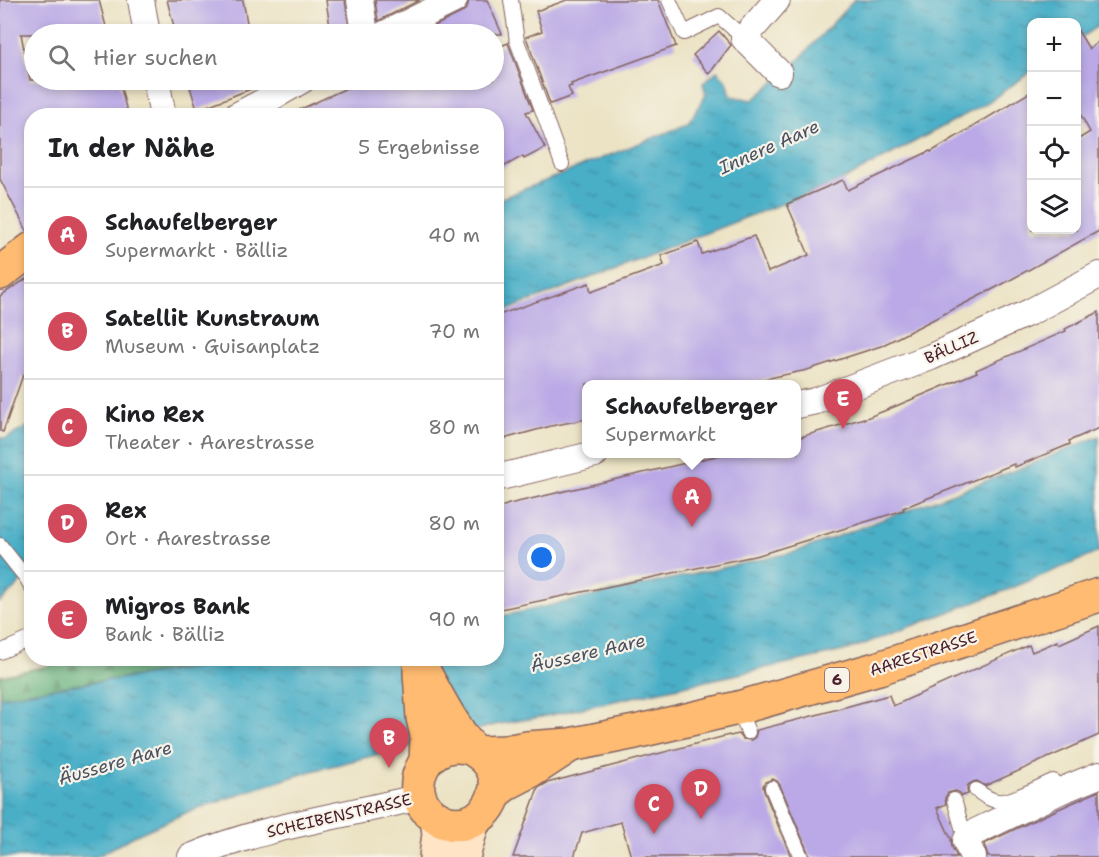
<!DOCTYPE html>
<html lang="de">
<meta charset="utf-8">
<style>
:root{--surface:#fff;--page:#f6f6f6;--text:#202124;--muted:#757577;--line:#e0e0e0;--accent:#d1495b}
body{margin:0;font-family:"Shantell Sans",sans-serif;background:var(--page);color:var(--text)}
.controls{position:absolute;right:18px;top:18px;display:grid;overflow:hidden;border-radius:12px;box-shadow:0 3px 9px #0003}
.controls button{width:54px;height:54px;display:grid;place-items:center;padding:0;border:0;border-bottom:2px solid var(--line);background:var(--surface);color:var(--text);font:30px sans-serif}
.you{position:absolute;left:542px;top:558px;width:21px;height:21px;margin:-15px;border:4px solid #fff;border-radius:50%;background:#1a73e8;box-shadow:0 0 0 9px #1a73e833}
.badge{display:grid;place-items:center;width:39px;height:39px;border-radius:50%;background:var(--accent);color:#fff;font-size:20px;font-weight:700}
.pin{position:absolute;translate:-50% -50px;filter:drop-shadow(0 2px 3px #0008)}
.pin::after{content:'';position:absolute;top:32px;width:21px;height:18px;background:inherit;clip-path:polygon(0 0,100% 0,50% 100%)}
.popup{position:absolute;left:582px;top:380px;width:219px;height:78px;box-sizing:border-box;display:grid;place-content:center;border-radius:12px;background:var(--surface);filter:drop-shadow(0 2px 4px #0005);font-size:20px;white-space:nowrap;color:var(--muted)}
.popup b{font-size:22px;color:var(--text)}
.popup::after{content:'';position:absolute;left:50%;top:100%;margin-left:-12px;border:12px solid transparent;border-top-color:var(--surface)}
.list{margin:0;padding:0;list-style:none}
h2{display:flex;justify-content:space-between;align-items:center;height:78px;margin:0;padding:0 24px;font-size:26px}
h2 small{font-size:20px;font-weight:400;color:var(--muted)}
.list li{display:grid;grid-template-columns:39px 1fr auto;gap:18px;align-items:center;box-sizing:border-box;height:96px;padding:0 24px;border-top:2px solid var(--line)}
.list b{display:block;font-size:22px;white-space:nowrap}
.list p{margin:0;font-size:20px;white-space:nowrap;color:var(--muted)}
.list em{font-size:20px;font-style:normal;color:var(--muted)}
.icon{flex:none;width:33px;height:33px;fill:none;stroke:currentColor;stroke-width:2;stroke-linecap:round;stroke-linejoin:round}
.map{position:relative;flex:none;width:1099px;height:857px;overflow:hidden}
.search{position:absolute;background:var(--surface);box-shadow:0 3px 9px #0003;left:24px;top:24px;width:480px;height:66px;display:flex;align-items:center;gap:15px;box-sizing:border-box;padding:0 21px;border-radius:33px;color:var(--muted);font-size:22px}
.panel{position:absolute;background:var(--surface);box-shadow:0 3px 9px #0003;left:24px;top:108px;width:480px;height:558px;border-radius:24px}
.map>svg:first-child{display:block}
</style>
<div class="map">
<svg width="1099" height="857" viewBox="0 0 1099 857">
<defs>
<pattern id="forest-firs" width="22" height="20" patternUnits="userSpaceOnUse" patternTransform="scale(1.5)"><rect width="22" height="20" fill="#64b07a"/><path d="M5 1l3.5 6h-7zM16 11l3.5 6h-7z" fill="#548f64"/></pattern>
<pattern id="water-ripples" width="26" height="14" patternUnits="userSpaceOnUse" patternTransform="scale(1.5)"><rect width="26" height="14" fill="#48afc7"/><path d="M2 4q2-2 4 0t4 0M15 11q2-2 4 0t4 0" fill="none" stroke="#3e8ea2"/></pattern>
</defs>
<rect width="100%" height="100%" fill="#f7f3e8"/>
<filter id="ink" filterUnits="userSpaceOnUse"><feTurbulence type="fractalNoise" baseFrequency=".0167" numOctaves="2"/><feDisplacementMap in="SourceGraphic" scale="12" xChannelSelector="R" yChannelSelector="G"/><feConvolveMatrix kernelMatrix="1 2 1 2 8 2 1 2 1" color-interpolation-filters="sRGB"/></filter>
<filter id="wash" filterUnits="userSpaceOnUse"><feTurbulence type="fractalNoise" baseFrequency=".008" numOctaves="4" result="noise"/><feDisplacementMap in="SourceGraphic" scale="24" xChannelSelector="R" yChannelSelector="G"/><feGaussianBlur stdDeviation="1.35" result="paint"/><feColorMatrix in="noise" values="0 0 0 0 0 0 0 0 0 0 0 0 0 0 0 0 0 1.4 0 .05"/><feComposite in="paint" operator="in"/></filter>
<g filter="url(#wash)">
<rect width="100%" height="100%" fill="#ece3c5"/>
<polygon fill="url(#forest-firs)" stroke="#576852" stroke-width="1.5" points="84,658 195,659 196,667 67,686 0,697 0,676"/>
<g fill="url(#water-ripples)" stroke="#496779" stroke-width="1.5">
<polygon points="854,0 1099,0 1099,25 1077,40 1076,22 1032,22 1031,72 985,104 843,180 497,314 497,200 688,124 706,95 703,83 717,71 727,81 731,96 753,100 793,66"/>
<polygon points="31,425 31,564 17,587 0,602 0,437 5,439"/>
<polygon points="1099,436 1099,552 1007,590 848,650 541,717 499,724 312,771 248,791 183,814 134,836 96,857 0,857 0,697 67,686 258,659 496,658 497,617 795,552 1029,465"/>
</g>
<g id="blocks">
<g fill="#baa9e6">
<polygon points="0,0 99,0 108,34 21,34 30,80 119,80 128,116 32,116 32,231 27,231 0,179"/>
<polygon points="167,0 243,0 249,34 176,34"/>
<polygon points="326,0 345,0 350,34 331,34"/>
<polygon points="375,0 420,0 378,21"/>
<polygon points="469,0 487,0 502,34 418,34 461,13 467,8"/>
<polygon points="567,0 658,0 676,46 571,84 572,86 568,87 572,96 550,104 526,37 542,31 536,11"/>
<polygon points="1077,29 1089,49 1099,41 1099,231 1001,285 881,346 807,370 741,384 587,384 587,419 551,426 496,441 496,316 589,283 591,292 664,265 661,256 698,242 702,254 754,236 768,272 809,255 787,204 843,180 848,190 930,151 931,152 1032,91 1032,230 1077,230 1077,140 1090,132 1077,108"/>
<polygon points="719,31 731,45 709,74 693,55"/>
<polygon points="508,43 533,110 526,112 545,148 524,159 523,156 496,171 496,116 286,116 364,80 494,80 494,49"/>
<polygon points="188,80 271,80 271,81 197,110"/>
<polygon points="32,275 32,389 23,375 3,432 0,431 0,296"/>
<polygon points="1099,312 1099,428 1069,441 1070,444 1015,467 1014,464 903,508 904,510 759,555 496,610 496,509 509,504 729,453 797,453 797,438 864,418 864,419 889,409 977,372 976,370 1066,331 1065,329"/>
<polygon points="1099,626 1099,735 985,786 977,781 973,782 968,785 967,790 968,794 962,796 960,793 956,791 948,793 945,798 946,804 937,808 951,839 952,847 957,857 810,857 780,785 777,781 773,779 765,782 763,786 764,791 791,857 631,857 621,822 582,833 574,857 513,857 538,788 547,783 729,735 730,736 739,734 743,739 751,740 755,737 757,730 816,715 889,695 893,706 1029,645 1032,652 1058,641 1059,644"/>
<polygon points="1099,791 1099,857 988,857 984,844 1043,816"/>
</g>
</g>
</g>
<g filter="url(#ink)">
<use href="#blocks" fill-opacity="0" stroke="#836461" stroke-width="1.5"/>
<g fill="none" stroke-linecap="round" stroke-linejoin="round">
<defs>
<g id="lane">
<polyline points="511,0 517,41 562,164"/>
<polyline points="669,0 684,33 719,16 744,38"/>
<polyline points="0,545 27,579 32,588"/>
<polyline points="0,652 32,638"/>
<polyline points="738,708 748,732"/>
<polyline points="772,788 801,857"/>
<path d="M976,790C983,795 989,800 998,801C1009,803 1041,786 1053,781"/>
<polyline points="954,800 966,841"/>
</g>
<g id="street">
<polyline points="141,0 147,34"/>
<polyline points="360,0 365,34"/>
<polyline points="777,0 744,38 779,73"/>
<polyline points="385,34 454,0"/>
<polyline points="156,80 163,116"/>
<polyline points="236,116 276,95 302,80"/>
<polyline points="797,405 816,401 931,357 1030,312 1099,275"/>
<polyline points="496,478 595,454"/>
<path d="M191,857C264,826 343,816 420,797"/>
<polyline points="973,857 966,841 969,835 1060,791 1099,775"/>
</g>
<g id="secondary">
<polyline points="436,857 439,834 437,818"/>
<polyline points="463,857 473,821"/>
</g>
<g id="primary">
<polyline points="0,273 32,249"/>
<path d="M420,665C432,686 443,709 457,729C461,736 468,745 474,750C482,755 489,760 493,770C497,778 497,788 494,796C489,810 479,820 465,823C454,825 443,823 434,816C397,789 429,732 473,749"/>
<polyline points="420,672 423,718 427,736 426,761"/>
<polyline points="480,753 505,752 527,748 570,745 635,732 738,708 879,668 1099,595"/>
<polyline points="495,792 507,783 534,769 569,746"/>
</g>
</defs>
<use href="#lane" stroke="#836461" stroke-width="16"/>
<use href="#street" stroke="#836461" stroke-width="28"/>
<use href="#secondary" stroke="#836461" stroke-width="36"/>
<use href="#primary" stroke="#836461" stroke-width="36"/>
<use href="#lane" stroke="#fff" stroke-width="14"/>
<use href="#street" stroke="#fff" stroke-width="26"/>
<use href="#secondary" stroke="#ffe4c6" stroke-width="33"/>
<use href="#primary" stroke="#ffbb71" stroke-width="33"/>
</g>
</g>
<g text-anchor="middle" stroke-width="4.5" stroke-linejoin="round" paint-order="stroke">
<rect fill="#f7f3e8" stroke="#7e5f64" stroke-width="1.5" x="825" y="668" width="24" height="24" rx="4.5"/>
<g font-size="15" font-weight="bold" fill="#4a1f2b">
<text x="837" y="685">6</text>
</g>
<g font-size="16" fill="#4a1f2b" stroke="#f7f3e8">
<text transform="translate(951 347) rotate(-24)" y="6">BÄLLIZ</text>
<text transform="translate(923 653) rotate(-18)" y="6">AARESTRASSE</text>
<text transform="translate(339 815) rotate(-13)" y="6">SCHEIBENSTRASSE</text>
</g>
<g font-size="18" font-style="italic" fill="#495162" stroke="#f7f3e8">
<text transform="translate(769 147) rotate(-24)" y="6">Innere Aare</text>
<text transform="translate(588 653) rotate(-13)" y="6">Äussere Aare</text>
<text transform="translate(115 763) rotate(-16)" y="6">Äussere Aare</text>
</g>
</g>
</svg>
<div class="controls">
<button>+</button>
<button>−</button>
<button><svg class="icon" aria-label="locate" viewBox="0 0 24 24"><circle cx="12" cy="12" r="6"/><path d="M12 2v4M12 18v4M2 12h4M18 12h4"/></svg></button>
<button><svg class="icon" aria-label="layers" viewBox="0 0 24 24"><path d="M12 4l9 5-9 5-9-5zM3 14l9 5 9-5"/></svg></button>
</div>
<div class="you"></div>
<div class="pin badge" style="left:692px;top:527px">A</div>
<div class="popup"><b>Schaufelberger</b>Supermarkt</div>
<div class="pin badge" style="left:389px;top:768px">B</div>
<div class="pin badge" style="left:654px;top:834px">C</div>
<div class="pin badge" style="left:701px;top:819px">D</div>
<div class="pin badge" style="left:843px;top:429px">E</div>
<div class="search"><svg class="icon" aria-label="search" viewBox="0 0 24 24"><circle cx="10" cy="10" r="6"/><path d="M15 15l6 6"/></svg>Hier suchen</div>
<section class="panel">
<h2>In der Nähe<small>5 Ergebnisse</small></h2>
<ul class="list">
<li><span class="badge">A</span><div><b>Schaufelberger</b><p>Supermarkt · Bälliz</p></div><em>40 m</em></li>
<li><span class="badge">B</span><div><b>Satellit Kunstraum</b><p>Museum · Guisanplatz</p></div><em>70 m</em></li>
<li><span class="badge">C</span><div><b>Kino Rex</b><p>Theater · Aarestrasse</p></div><em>80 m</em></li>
<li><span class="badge">D</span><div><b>Rex</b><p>Ort · Aarestrasse</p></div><em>80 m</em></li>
<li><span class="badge">E</span><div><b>Migros Bank</b><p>Bank · Bälliz</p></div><em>90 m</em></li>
</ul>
</section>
</div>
